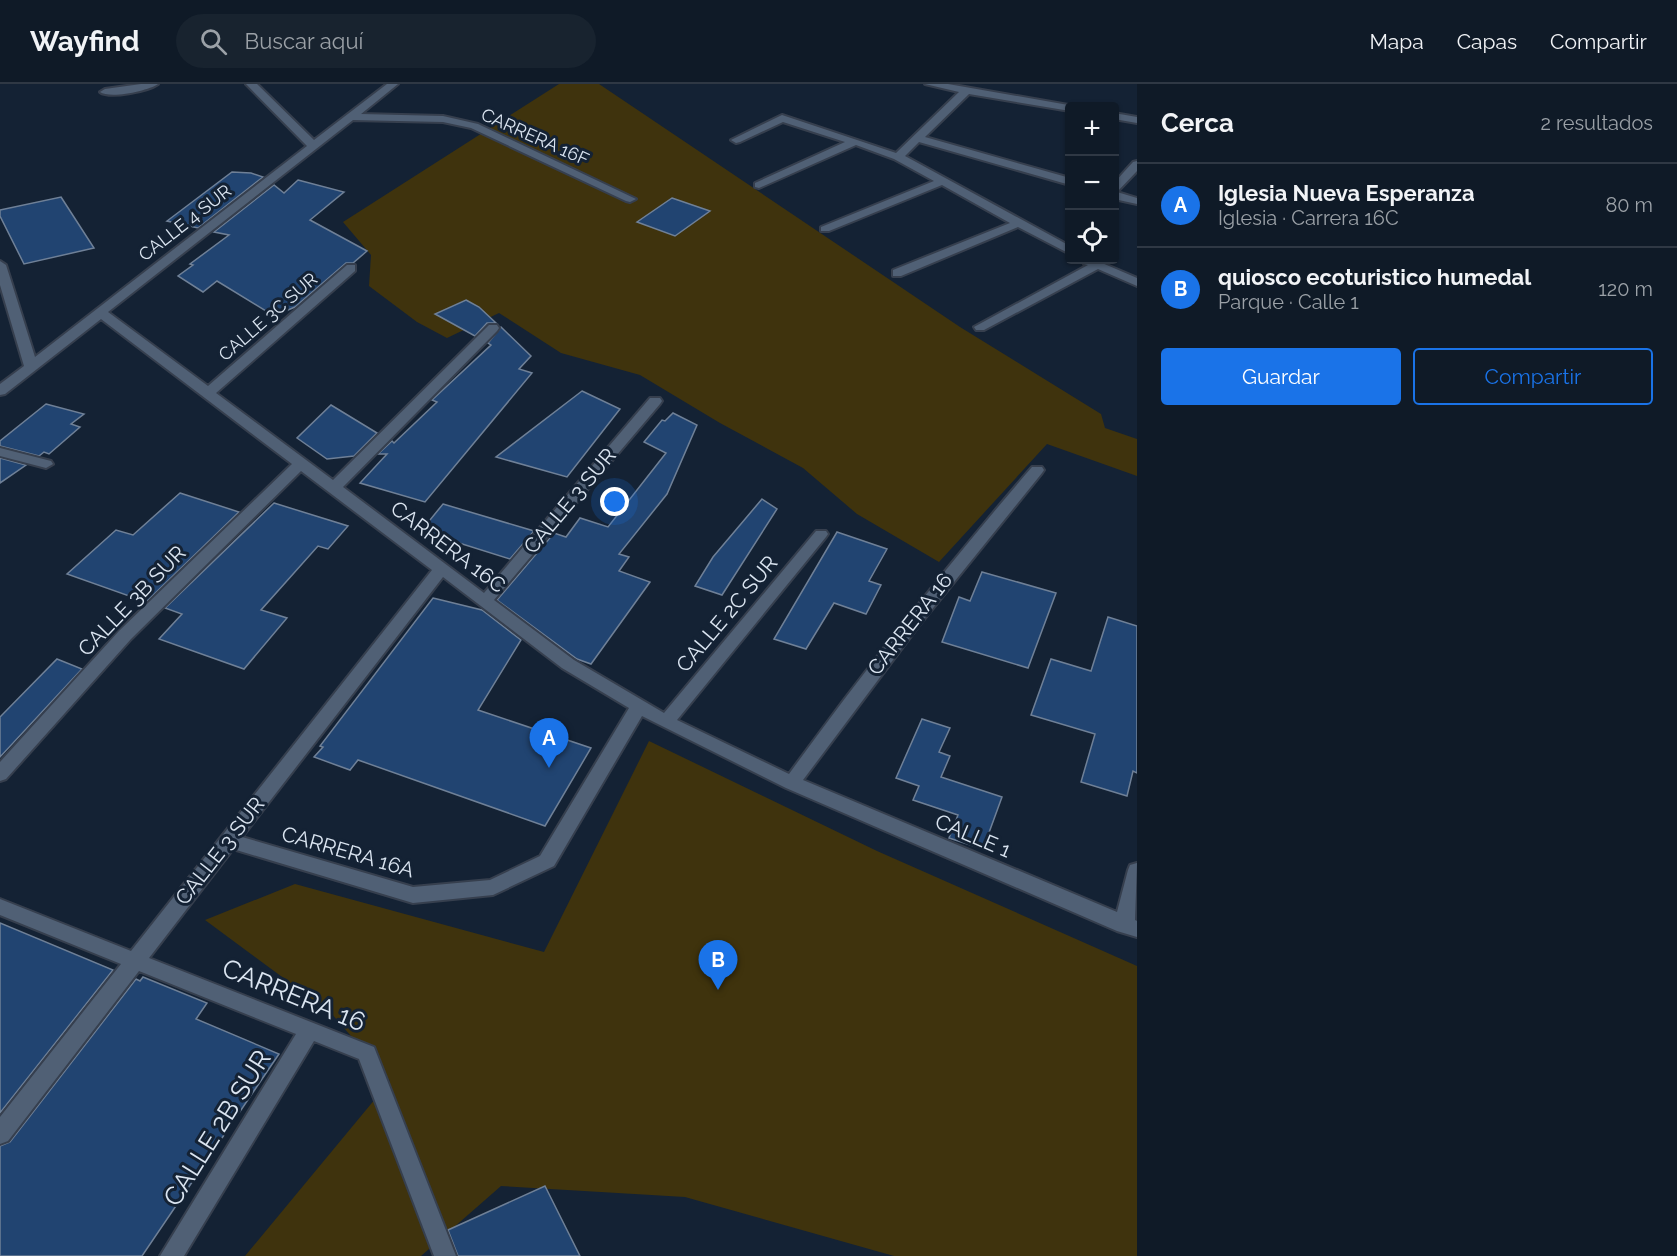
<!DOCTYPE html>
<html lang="es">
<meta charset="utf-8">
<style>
:root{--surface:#0f1a27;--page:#18232f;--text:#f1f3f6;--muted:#9ba1a7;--line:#2f3844;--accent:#1a73e8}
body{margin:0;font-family:Raleway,sans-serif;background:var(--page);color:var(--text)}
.controls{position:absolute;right:18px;top:18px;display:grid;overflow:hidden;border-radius:6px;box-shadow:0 2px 4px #0004}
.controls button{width:54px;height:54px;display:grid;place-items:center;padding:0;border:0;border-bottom:2px solid var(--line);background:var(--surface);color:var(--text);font:30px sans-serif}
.you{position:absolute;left:615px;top:418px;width:21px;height:21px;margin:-15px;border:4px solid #fff;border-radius:50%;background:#1a73e8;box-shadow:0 0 0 9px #1a73e833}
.badge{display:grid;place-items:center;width:39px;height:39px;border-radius:50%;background:var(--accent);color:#fff;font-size:20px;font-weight:700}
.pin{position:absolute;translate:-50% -50px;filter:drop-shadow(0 2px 3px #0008)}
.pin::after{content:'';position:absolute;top:32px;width:21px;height:18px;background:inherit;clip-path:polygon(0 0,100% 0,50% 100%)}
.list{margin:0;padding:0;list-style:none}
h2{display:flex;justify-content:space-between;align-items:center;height:78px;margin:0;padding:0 24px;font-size:26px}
h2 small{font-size:20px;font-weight:400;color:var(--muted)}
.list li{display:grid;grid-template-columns:39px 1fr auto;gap:18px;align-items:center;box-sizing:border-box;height:84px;padding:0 24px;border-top:2px solid var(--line)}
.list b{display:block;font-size:22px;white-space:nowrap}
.list p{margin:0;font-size:20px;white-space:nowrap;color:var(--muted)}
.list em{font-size:20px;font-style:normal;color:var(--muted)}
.actions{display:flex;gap:12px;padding:18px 24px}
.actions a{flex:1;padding:14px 0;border:2px solid var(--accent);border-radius:6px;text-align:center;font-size:21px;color:var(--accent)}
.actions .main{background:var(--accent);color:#fff}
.icon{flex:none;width:33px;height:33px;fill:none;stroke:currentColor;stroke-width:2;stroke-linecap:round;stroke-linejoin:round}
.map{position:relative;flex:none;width:1137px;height:1172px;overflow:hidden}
header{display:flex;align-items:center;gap:36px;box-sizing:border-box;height:84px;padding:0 30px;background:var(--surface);border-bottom:2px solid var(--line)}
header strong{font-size:28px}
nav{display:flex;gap:33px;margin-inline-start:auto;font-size:21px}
.search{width:420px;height:54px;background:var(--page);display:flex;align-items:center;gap:15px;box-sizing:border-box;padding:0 21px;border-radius:33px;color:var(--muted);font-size:22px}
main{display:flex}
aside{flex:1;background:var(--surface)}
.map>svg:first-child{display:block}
</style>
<header>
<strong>Wayfind</strong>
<div class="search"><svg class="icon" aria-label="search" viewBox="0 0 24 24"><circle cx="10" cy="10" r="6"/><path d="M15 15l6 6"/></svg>Buscar aquí</div>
<nav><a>Mapa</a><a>Capas</a><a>Compartir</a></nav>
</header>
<main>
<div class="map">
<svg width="1137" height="1172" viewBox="0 0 1137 1172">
<rect width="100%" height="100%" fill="#142234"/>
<g fill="#3f330d">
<polygon points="559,0 599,0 960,243 1101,330 1105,344 1137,355 1137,392 1047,360 939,478 857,430 803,384 720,339 640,291 561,269 499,229 447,254 417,238 369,202 371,171 343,138"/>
<polygon points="649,657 877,767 1137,882 1137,1172 894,1172 685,1113 501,1102 421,1172 245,1172 390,997 331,929 205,836 295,800 544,868"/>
</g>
<g fill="#214471" stroke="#6f8097" stroke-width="1.5">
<polygon points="232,88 251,89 263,93 198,144 167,137"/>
<polygon points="298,96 344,108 310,136 367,167 353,179 346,179 295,223 274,232 217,197 203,208 178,192 193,181 190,180 229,151 214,148 274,101 284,109"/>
<polygon points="61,113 94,164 24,180 0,132 0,126"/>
<polygon points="672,114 710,127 675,152 637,138"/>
<polygon points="466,216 479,223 496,239 487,239 475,252 435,230"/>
<polygon points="501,243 531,272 519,285 532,289 425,418 360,399 387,370 378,370 392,357 394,359 437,318 432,316 491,261 488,259"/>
<polygon points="582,307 620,325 567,393 496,373"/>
<polygon points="46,320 84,330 71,340 80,343 49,370 44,368 39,372 0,362 0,357"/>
<polygon points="331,321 377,349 354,372 327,375 297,354"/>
<polygon points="673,329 697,341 667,410 619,470 629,473 619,487 650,498 591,580 577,575 497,516 554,449 566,453 580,434 608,443 666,369 644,358 662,336 665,337"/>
<polygon points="0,374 26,381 0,399"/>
<polygon points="180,409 239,428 146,518 67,490 116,446 133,451"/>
<polygon points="762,415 777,425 722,511 695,502 713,473"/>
<polygon points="274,419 348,442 328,465 318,462 261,526 287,534 244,585 159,555 182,530 165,524"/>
<polygon points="443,420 534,447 510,475 421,447"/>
<polygon points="837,448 887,465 869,497 881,501 866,530 834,519 806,565 774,555"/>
<polygon points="982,488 1056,509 1028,584 942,558 959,513 970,517"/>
<polygon points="433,514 482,526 521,556 478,626 591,664 545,742 358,676 350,686 314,673 323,663 320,662"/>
<polygon points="1108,533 1137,542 1137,689 1133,687 1127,712 1081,698 1095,650 1031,631 1051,575 1091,587"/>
<polygon points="57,575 82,585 0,673 0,633"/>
<polygon points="922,635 950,644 939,668 950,672 941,693 1002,713 983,765 949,754 958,731 913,716 919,702 896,694"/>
<polygon points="0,839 113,886 0,1029"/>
<polygon points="143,893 207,919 196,935 279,970 142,1172 0,1172 0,1062 10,1058 136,895 140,897"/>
<polygon points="545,1102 580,1172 458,1172 448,1146"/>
</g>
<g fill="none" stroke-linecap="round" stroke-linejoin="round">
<defs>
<g id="minor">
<path d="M141,0H158C148,7 110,15 100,8L105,5Z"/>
<path d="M246,0H257L314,56L387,0H398L361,30L443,32L478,40L636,115L630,118L626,117L471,44L443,38L353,36L108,228L208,302L347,181H355V187L216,309L333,396L489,241H497L499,244L497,247L343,403L484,509L650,314H660L662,317L660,320L494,516L574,576L664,629L816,447H826L828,450L826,453L677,636L789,690C866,584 947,482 1032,383H1042L1044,386L1042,389L917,544L803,696L1117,828L1128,786L1130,781L1137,779L1135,836L1137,837V853L1117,847L786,704L642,632L554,782L493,811L413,819L233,765L149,874L374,963L456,1172H434L359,975L314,957L184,1172H160L296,950L139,887L8,1057L0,1060V1033L121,880L0,831V815L131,867L432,486L301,387L131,555L6,695L0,697V678L119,547L292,380L101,235L5,310L0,311V300L24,282L0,201V177L6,181L35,273L307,62ZM443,493L562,584L629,624L540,772L490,796L413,803L242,753Z"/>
<polygon points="925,0 948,0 1074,22 1070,22 1070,27 969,10 925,53 1070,94 1070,101 919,58 905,72 1070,162 1070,170 1018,143 901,192 893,192 893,186 1010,139 942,101 829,147 821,147 821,143 934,97 894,75 856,61 759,104 755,103 755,99 845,58 783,38 740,58 736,59 731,56 782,31 896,69 959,8"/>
<polygon points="1114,29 1137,33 1137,39 1114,35"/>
<polygon points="1137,77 1137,87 1117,108 1137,114 1137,120 1114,115 1114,99 1133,78"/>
<polygon points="1083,176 1095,176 1137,194 1137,202 1098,185 984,246 976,246 974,243 1088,181 1084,180"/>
<polygon points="0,364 51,377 53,380 46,384 0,372"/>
</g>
</defs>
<use href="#minor" stroke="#363f4e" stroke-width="4"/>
<use href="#minor" fill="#506075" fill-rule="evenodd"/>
</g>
<g text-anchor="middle" stroke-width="6" stroke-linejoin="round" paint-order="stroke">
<g font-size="18" fill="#dbe5f1" stroke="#142234">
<text transform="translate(535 53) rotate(24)" y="6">CARRERA 16F</text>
<text transform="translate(185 139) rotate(-38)" y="6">CALLE 4 SUR</text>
<text transform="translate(268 233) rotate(-41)" y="6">CALLE 3C SUR</text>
</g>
<g font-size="21" fill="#dbe5f1" stroke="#142234">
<text transform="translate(570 417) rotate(-50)" y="7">CALLE 3 SUR</text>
<text transform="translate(448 463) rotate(37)" y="7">CARRERA 16C</text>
<text transform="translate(132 517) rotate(-46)" y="7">CALLE 3B SUR</text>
<text transform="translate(727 530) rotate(-50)" y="7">CALLE 2C SUR</text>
<text transform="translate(910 540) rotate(-52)" y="7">CARRERA 16</text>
<text transform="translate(973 752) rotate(23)" y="7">CALLE 1</text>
<text transform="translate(220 767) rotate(-52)" y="7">CALLE 3 SUR</text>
<text transform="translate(348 768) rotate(16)" y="7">CARRERA 16A</text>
</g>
<g font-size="26" fill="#dbe5f1" stroke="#142234">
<text transform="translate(294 911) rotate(22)" y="9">CARRERA 16</text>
<text transform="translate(217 1044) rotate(-58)" y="9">CALLE 2B SUR</text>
</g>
</g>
</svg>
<div class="controls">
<button>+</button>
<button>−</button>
<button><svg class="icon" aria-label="locate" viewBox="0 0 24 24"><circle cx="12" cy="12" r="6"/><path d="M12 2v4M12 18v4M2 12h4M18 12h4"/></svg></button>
</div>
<div class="you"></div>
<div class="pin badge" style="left:549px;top:684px">A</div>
<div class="pin badge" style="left:718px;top:906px">B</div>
</div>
<aside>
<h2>Cerca<small>2 resultados</small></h2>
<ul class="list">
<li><span class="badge">A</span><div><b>Iglesia Nueva Esperanza</b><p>Iglesia · Carrera 16C</p></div><em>80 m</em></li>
<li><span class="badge">B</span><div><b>quiosco ecoturistico humedal</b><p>Parque · Calle 1</p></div><em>120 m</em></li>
</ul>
<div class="actions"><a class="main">Guardar</a><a>Compartir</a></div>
</aside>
</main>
